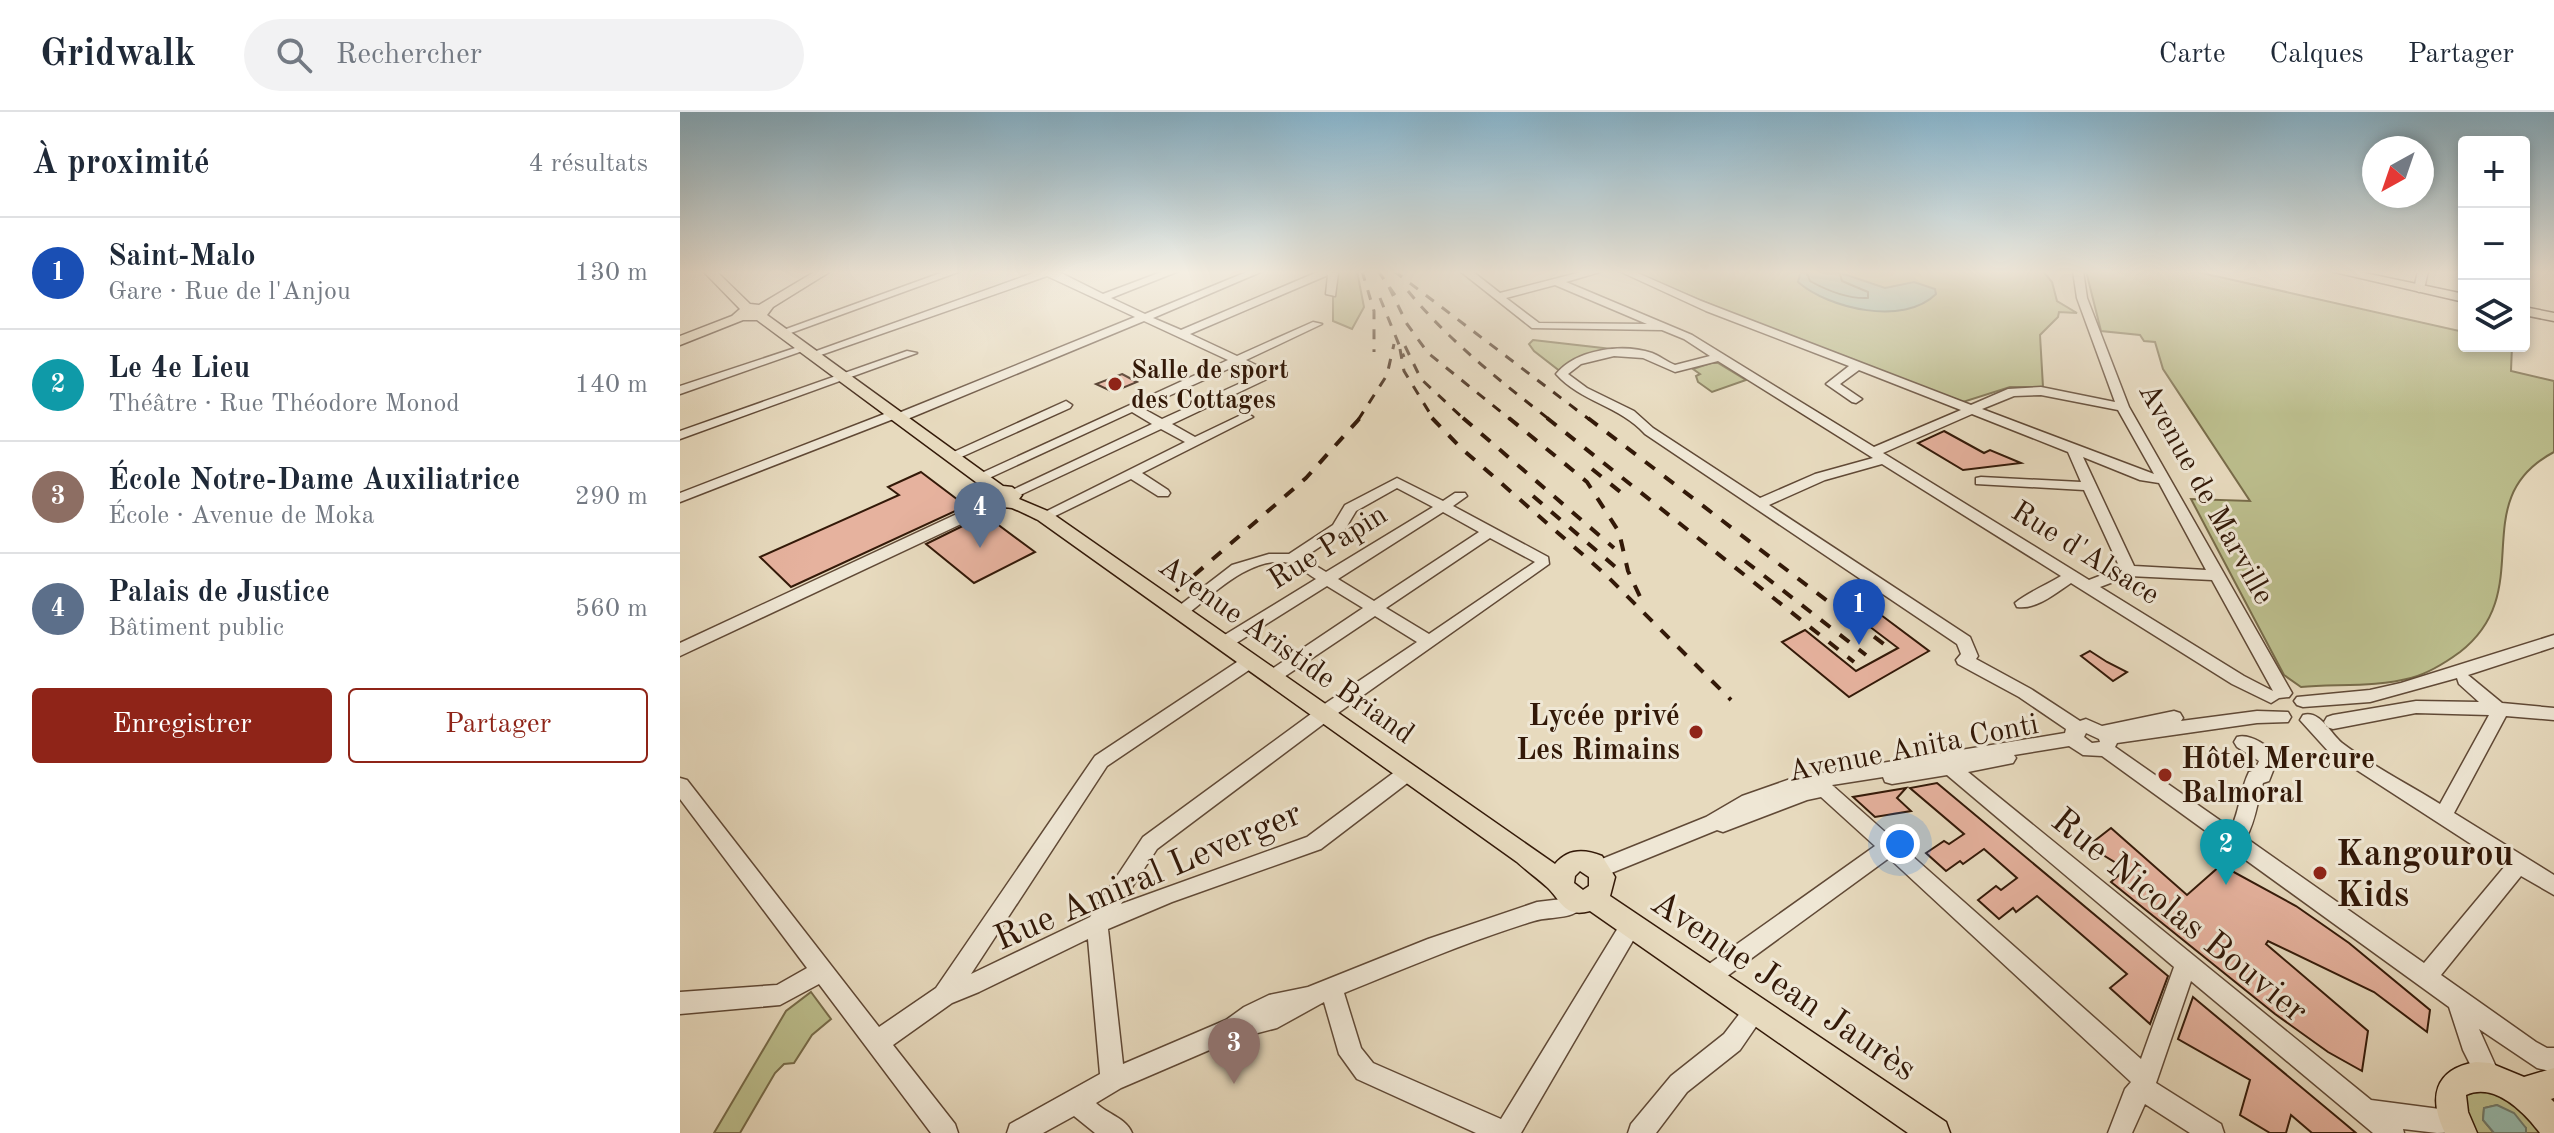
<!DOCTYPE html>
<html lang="fr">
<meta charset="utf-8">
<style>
:root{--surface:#fff;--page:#f2f2f3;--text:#1f2937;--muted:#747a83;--line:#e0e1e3;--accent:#8f2418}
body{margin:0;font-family:"Old Standard TT",serif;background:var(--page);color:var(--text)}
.controls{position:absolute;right:24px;top:24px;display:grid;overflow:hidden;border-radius:8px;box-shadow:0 4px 12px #0003}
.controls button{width:72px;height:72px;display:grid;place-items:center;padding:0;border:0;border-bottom:2px solid var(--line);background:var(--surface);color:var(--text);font:40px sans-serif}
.compass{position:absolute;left:1682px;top:24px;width:72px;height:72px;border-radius:50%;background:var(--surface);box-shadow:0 4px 12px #0003;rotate:220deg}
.you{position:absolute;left:1220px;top:732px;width:28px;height:28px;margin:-20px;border:6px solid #fff;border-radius:50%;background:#1a73e8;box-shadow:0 0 0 12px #1a73e833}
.badge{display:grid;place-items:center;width:52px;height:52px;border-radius:50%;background:var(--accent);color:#fff;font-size:26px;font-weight:700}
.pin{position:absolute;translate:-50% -66px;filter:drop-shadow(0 2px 4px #0008)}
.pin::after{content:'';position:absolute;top:42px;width:28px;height:24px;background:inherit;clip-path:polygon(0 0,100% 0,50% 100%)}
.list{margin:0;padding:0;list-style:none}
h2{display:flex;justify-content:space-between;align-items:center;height:104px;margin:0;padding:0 32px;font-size:34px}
h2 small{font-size:26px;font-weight:400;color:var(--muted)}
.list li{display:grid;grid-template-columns:52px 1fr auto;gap:24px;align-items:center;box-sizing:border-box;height:112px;padding:0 32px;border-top:2px solid var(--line)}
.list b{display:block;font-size:30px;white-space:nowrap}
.list p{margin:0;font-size:26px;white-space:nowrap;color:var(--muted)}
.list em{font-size:26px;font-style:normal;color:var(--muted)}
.actions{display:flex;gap:16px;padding:24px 32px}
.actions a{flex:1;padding:18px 0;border:2px solid var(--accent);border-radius:8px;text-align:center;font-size:28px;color:var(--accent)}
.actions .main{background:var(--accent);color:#fff}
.icon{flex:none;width:44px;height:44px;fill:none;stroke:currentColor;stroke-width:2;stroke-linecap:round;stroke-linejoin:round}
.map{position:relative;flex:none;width:1874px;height:1021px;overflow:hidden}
header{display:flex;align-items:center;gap:48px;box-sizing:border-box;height:112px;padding:0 40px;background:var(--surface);border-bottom:2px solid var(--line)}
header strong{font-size:38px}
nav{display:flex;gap:44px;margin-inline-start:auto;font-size:28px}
.search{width:560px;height:72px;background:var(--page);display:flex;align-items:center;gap:20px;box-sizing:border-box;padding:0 28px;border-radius:44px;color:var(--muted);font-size:30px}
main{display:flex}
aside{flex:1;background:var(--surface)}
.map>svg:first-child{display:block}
</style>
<header>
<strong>Gridwalk</strong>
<div class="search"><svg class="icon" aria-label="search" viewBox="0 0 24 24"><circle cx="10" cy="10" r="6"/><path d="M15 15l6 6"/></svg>Rechercher</div>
<nav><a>Carte</a><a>Calques</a><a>Partager</a></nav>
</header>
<main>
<aside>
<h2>À proximité<small>4 résultats</small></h2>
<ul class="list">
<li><span class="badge" style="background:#1a4fb4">1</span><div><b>Saint-Malo</b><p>Gare · Rue de l'Anjou</p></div><em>130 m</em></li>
<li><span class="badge" style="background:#0f9aa8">2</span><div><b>Le 4e Lieu</b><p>Théâtre · Rue Théodore Monod</p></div><em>140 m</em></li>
<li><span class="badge" style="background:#8d6e63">3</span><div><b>École Notre-Dame Auxiliatrice</b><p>École · Avenue de Moka</p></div><em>290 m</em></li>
<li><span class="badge" style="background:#5c6f8a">4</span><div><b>Palais de Justice</b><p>Bâtiment public</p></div><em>560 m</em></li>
</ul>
<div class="actions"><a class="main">Enregistrer</a><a>Partager</a></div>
</aside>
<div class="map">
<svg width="1874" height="1021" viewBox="0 0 1874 1021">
<rect width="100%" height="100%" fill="#e7dabe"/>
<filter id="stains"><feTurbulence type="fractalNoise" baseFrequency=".0025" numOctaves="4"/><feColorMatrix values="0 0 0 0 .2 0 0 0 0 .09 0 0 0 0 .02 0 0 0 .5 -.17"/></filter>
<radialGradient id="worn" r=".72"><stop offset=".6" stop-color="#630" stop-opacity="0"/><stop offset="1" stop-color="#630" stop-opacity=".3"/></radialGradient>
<g fill="#bcbe8d" stroke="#786c4a" stroke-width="2">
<polygon points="657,159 677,159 684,195 672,217 653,209 653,182"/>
<polygon points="951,159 1363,159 1372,170 1377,189 1397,201 1379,200 1378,205 1360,223 1363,275 1330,275 1283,290 1094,219"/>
<path d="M1406,159H1513L1784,220V234H1832L1831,259L1874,269V340C1783,388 1860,478 1780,540C1765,551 1749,561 1731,566C1697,575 1656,572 1621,575L1604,563L1511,387L1570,389L1483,257L1475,230L1464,229L1460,223L1421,219Z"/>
<polygon points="853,228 932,237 886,252 881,260 854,239 849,232"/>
<polygon points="1031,251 1038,251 1066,268 1032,280 1018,270 1016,264 1020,262 1013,257"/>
<polygon points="131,880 151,907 132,923 114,951 104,952 95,961 60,1021 34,1021 106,899"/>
<polygon points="1794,976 1824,981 1865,1021 1846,1021 1846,1016 1817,993 1804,996 1803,1008 1814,1021 1795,1021 1786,1009 1786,981"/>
</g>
<g fill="#97bbae" stroke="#6f7a6c" stroke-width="2">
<path d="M1121,159H1155L1205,176L1234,170L1255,177L1256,182C1224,214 1149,197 1118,170Z"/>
<polygon points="1817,993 1834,1001 1846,1016 1846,1021 1814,1021 1803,1008 1804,996"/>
</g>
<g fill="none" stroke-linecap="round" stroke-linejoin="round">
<path stroke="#656a5b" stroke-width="2" d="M1126,159L1130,169C1148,179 1167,187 1188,186V180L1162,169L1159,159"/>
</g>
<g fill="#e6b29e" stroke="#331908" stroke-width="2">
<polygon points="442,262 457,270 433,280 416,272"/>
<polygon points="1264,319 1304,341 1310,338 1341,351 1283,358 1238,331"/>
<polygon points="241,360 286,394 111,475 80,445 219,383 208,375"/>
<polygon points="305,403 355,440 294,471 246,432"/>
<polygon points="1197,500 1249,539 1169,585 1102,530 1125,518 1176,559 1218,536 1181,508"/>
<polygon points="1410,539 1427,550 1447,560 1433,569 1401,544"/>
<polygon points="1257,671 1488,864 1470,912 1430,876 1447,862 1357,784 1336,800 1333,796 1319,807 1298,788 1316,774 1321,778 1337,766 1304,737 1283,752 1280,749 1266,759 1246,741 1264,729 1269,732 1284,722 1230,676"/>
<polygon points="1226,676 1217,686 1231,699 1195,705 1173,685"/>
<polygon points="1431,716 1507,783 1541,753 1616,794 1669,831 1750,898 1747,920 1694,880 1588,829 1586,832 1688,919 1682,959 1648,940 1595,902 1431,770 1446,757 1408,734"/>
<polygon points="1513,885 1663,1010 1676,1021 1632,1021 1611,1003 1606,1021 1590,1021 1560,1003 1570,968 1498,927"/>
</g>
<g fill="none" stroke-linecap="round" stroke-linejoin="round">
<defs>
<g id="minor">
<polygon points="266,159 281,159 108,222 98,220"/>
<path d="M359,159H377L423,182L484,159H499L431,186L465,202L569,159H583L473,206L501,218L640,159L658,161L655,184L646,182L648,163L510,222L557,244L633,210L642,212L566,248L584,257L589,265L587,267L492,312L515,325L563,302L567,301L573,305L462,361L488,378L490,381L488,384H478L451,367L369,407H359L357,404L505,330L481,317L338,384L333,385L326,381L472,312L452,300L307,367H297L295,364L548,248L464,209L225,308L216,306L0,390V381L212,299L221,300L455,205L367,164L138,244L128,242ZM557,253L576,264L482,307L462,296Z"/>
<path d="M780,159H792L820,181L905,159H923L886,170L1012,223L1194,335L1281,298L1179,258L1160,272L1182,287L1176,291L1172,290L1146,272L1169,254L1026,199L939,159H953L1021,189L1291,293L1328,277L1361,275L1435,290L1397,186L1393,159H1403L1407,186L1449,295L1612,581L1609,585L1599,586L1591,591L1552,572L1391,471C1376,481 1356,498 1337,495L1335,491C1347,481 1366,473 1381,464L1202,352L1145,368L1089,393L1290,525L1298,544L1296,547L1351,577L1400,609L1406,607L1422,614L1494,599L1500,601L1503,606L1501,609L1577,599L1608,600L1611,605L1608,610L1577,611L1437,631L1435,635L1551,716C1560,698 1560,678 1569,660L1575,658L1579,649L1557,635L1554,630L1557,625C1570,621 1591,635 1598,646L1589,669L1583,671C1577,690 1576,708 1566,726L1744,851L1825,754L1649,640L1620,608L1623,603C1640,598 1650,621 1662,631C1692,654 1728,672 1760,692L1809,603L1736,601L1653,617L1647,615L1644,610L1647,605L1653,603L1736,589L1799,590L1779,572L1777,566L1690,590L1623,595L1617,593L1614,589L1617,585L1690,578L1721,571L1874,523V535L1788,563L1822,591L1874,596V608L1826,604L1774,701L1874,763V783L1841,764L1761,863L1856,930L1867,936H1874V960L1857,956L1799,917L1821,966L1817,974L1809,978L1801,974L1783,938L1769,895L1422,644L1403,643L1389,634L1334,643L1336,646L1333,651L1288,660L1691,988L1775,999L1784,1002L1787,1011L1784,1020L1757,1021L1723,1017L1724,1021H1693L1511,869L1476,971L1541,1012L1544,1021H1510L1465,992L1452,1021H1428L1445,977L1451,970L1209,746L1035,873L1027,876L1019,873L1016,866L1019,859L1195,734L1141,685L1127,688L1043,720L1037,718L919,766L912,763L909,757L912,751L1026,705L1062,684L1116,665L1385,621L1386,617L1339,585L1278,552L1276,548L1281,542L1277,532L965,322C940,294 901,290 876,262C896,237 943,231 972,241C980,244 987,250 995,253L1030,244L1004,227L982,218L852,216ZM875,173L967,212L859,211L826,186ZM934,244L963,246L995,260L1038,249L1193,346L1135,362L1080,386L973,316L954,299L907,276L888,262L901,252ZM1361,283L1438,298L1474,362L1302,297L1334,284ZM1292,302L1388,340L1401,370L1301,365L1296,366V372L1404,378L1440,456L1409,468L1203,341ZM1403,345L1460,368L1479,371L1526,458L1454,454ZM1449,464L1532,468L1593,579L1564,564L1420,475ZM1406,621L1419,627L1420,630L1412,631L1404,625ZM1267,663L1494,855L1461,947L1152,673L1203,665L1205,670L1212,672Z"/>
<polygon points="1738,159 1748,159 1744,177 1739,180 1734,177"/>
<polygon points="121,234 131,236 0,282 0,274"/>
<polygon points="227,239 237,241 0,327 0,319"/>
<polygon points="386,289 392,293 390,296 279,346 269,346 267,343"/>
<path d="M717,366L763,389L775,381H785L787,384L773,394L868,445L869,452L658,601L477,737L441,792L627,725L720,656L727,654L734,656L736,661L734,666L641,737L492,790L428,817L443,952L546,908L564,895L589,883L628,875L748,827L857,790L882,787L897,779L904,782L907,788C897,810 873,803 854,809C789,829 726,856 664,881L681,936L693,951L821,1007L944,806L951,804L958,806L962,813L958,820L841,1021H796L677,967L659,942L644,890L597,916L555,927L441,976L416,991C427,1002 446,1006 452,1021H415L394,1004L363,1021H327L330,1012L420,962L408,827L299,880L272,891L213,933L275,1012L278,1021H251L139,872L100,893L0,902V880L97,873L127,856L0,687V666L7,668L199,915L256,876L415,644L563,546H575L577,550L575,554L427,654L291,862L410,805L463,725L646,591L737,530L695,504L598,569H586L584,565L586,561L683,496L647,474L550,535H538L536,531L538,527L636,467C628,462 617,453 609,451C572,442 531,484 505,504L499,505L491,500L552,453L589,442H609L653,413L665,393ZM717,376L753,395L646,460L623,446L664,419L676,399ZM763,400L799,420L694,489L658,467ZM810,426L855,450L749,522L706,496Z"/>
<polygon points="309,387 316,391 296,405 0,544 0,531"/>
<polygon points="1075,889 1083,892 1086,900 1060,938 1007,980 976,1021 948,1021 951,1012 991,964 1044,922 1067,892"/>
</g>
<g id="major">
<path d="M23,159H36L70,192L79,193L136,159H151L93,195L87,203L323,374L332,375L342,383L339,387L370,400L875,752C888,736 905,737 922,744L935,765L930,784L1266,1010L1270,1021H1228L910,799C885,806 882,790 868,776C858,767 847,759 837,750L358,408C349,404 340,399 332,396C319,393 310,400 299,389L308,379L77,208H63L0,233V224L52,204L60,197ZM900,759L909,765V774L903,778L894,771L895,764Z"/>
<polygon points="1650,159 1675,159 1784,182 1784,190"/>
<polygon points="1844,195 1874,201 1874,209 1844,203"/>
<path d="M1796,950L1810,951L1844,965L1874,956V986L1871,987L1874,990V1021H1860C1844,1000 1815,970 1786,983L1788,1000L1797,1021H1765C1748,986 1754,957 1796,950Z"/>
</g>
</defs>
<use href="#minor" stroke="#604936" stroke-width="3"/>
<use href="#major" stroke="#331908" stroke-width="3"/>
<use href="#minor" fill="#efe7d5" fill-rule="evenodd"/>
<use href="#major" fill="#e7dabe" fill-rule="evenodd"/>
<g stroke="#331908" stroke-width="3" stroke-dasharray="10 10" stroke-linecap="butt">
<polyline points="682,159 694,199 694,240"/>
<polyline points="698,159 715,183"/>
<polyline points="714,159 910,308"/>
<polyline points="709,175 727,212 748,241 831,308"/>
<path d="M728,179C770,230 819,268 870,308"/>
<polyline points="700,186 724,245"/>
<polyline points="725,234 741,267 785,308"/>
<polyline points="720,237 724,259 754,308"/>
<polyline points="678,308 707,263 714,232"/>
</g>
<g stroke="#331908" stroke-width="4" stroke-dasharray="12 12" stroke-linecap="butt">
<polyline points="752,306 781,336 925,462 1051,588"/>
<polyline points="783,306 934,436"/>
<polyline points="829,306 907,370 939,420 948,459 963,491"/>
<polyline points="867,306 1174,550"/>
<polyline points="908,306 1205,533"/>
<polyline points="912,357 949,387"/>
<polyline points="853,384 939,458"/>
<polyline points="1065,449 1186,543"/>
<polyline points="496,479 626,366 680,306"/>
</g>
</g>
<linearGradient id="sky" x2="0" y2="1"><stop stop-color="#87b7d1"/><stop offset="0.53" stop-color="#f4eee2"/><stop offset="1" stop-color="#f4eee2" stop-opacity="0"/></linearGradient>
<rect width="1874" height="302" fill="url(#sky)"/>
<g fill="#8f2418" stroke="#efe7d5" stroke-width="3">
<circle cx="435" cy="272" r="8"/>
<circle cx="1016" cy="620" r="8"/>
<circle cx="1485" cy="663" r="8"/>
<circle cx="1640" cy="761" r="8"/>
</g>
<g text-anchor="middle" stroke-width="6" stroke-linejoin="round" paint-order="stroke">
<g font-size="26" font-weight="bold" fill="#331908" stroke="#efe7d5" text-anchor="start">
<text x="451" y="266">Salle de sport<tspan x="451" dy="30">des Cottages</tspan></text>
</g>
<g font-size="30" fill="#331908" stroke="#efe7d5">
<text transform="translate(1527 381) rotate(61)" y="10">Avenue de Marville</text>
<text transform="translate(647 434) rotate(-32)" y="10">Rue Papin</text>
<text transform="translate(1406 440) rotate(32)" y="10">Rue d'Alsace</text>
<text transform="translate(607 537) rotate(35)" y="10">Avenue Aristide Briand</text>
<text transform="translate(1233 635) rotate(-11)" y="10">Avenue Anita Conti</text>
</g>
<g font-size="30" font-weight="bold" fill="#331908" stroke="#efe7d5" text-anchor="end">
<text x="1000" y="613">Lycée privé<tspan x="1000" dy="34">Les Rimains</tspan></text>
<text x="1501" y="656" text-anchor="start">Hôtel Mercure<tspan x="1501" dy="34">Balmoral</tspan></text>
</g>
<g font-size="36" font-weight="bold" fill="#331908" stroke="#efe7d5" text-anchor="start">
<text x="1656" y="753">Kangourou<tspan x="1656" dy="41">Kids</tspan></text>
</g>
<g font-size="36" fill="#331908" stroke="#efe7d5">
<text transform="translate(467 762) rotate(-23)" y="13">Rue Amiral Leverger</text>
<text transform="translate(1501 802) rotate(39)" y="13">Rue Nicolas Bouvier</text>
<text transform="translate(1105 872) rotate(34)" y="13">Avenue Jean Jaurès</text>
</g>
</g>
<rect width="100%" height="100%" filter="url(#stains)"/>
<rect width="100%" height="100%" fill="url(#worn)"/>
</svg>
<div class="controls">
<button>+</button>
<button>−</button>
<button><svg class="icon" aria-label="layers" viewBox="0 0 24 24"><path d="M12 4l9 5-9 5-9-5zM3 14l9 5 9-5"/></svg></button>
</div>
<svg class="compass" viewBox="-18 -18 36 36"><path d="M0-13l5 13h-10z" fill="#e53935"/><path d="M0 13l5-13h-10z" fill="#747a83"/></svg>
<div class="you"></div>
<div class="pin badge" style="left:1179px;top:533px;background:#1a4fb4">1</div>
<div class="pin badge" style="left:1546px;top:773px;background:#0f9aa8">2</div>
<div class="pin badge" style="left:554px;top:972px;background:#8d6e63">3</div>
<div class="pin badge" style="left:300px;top:436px;background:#5c6f8a">4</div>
</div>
</main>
